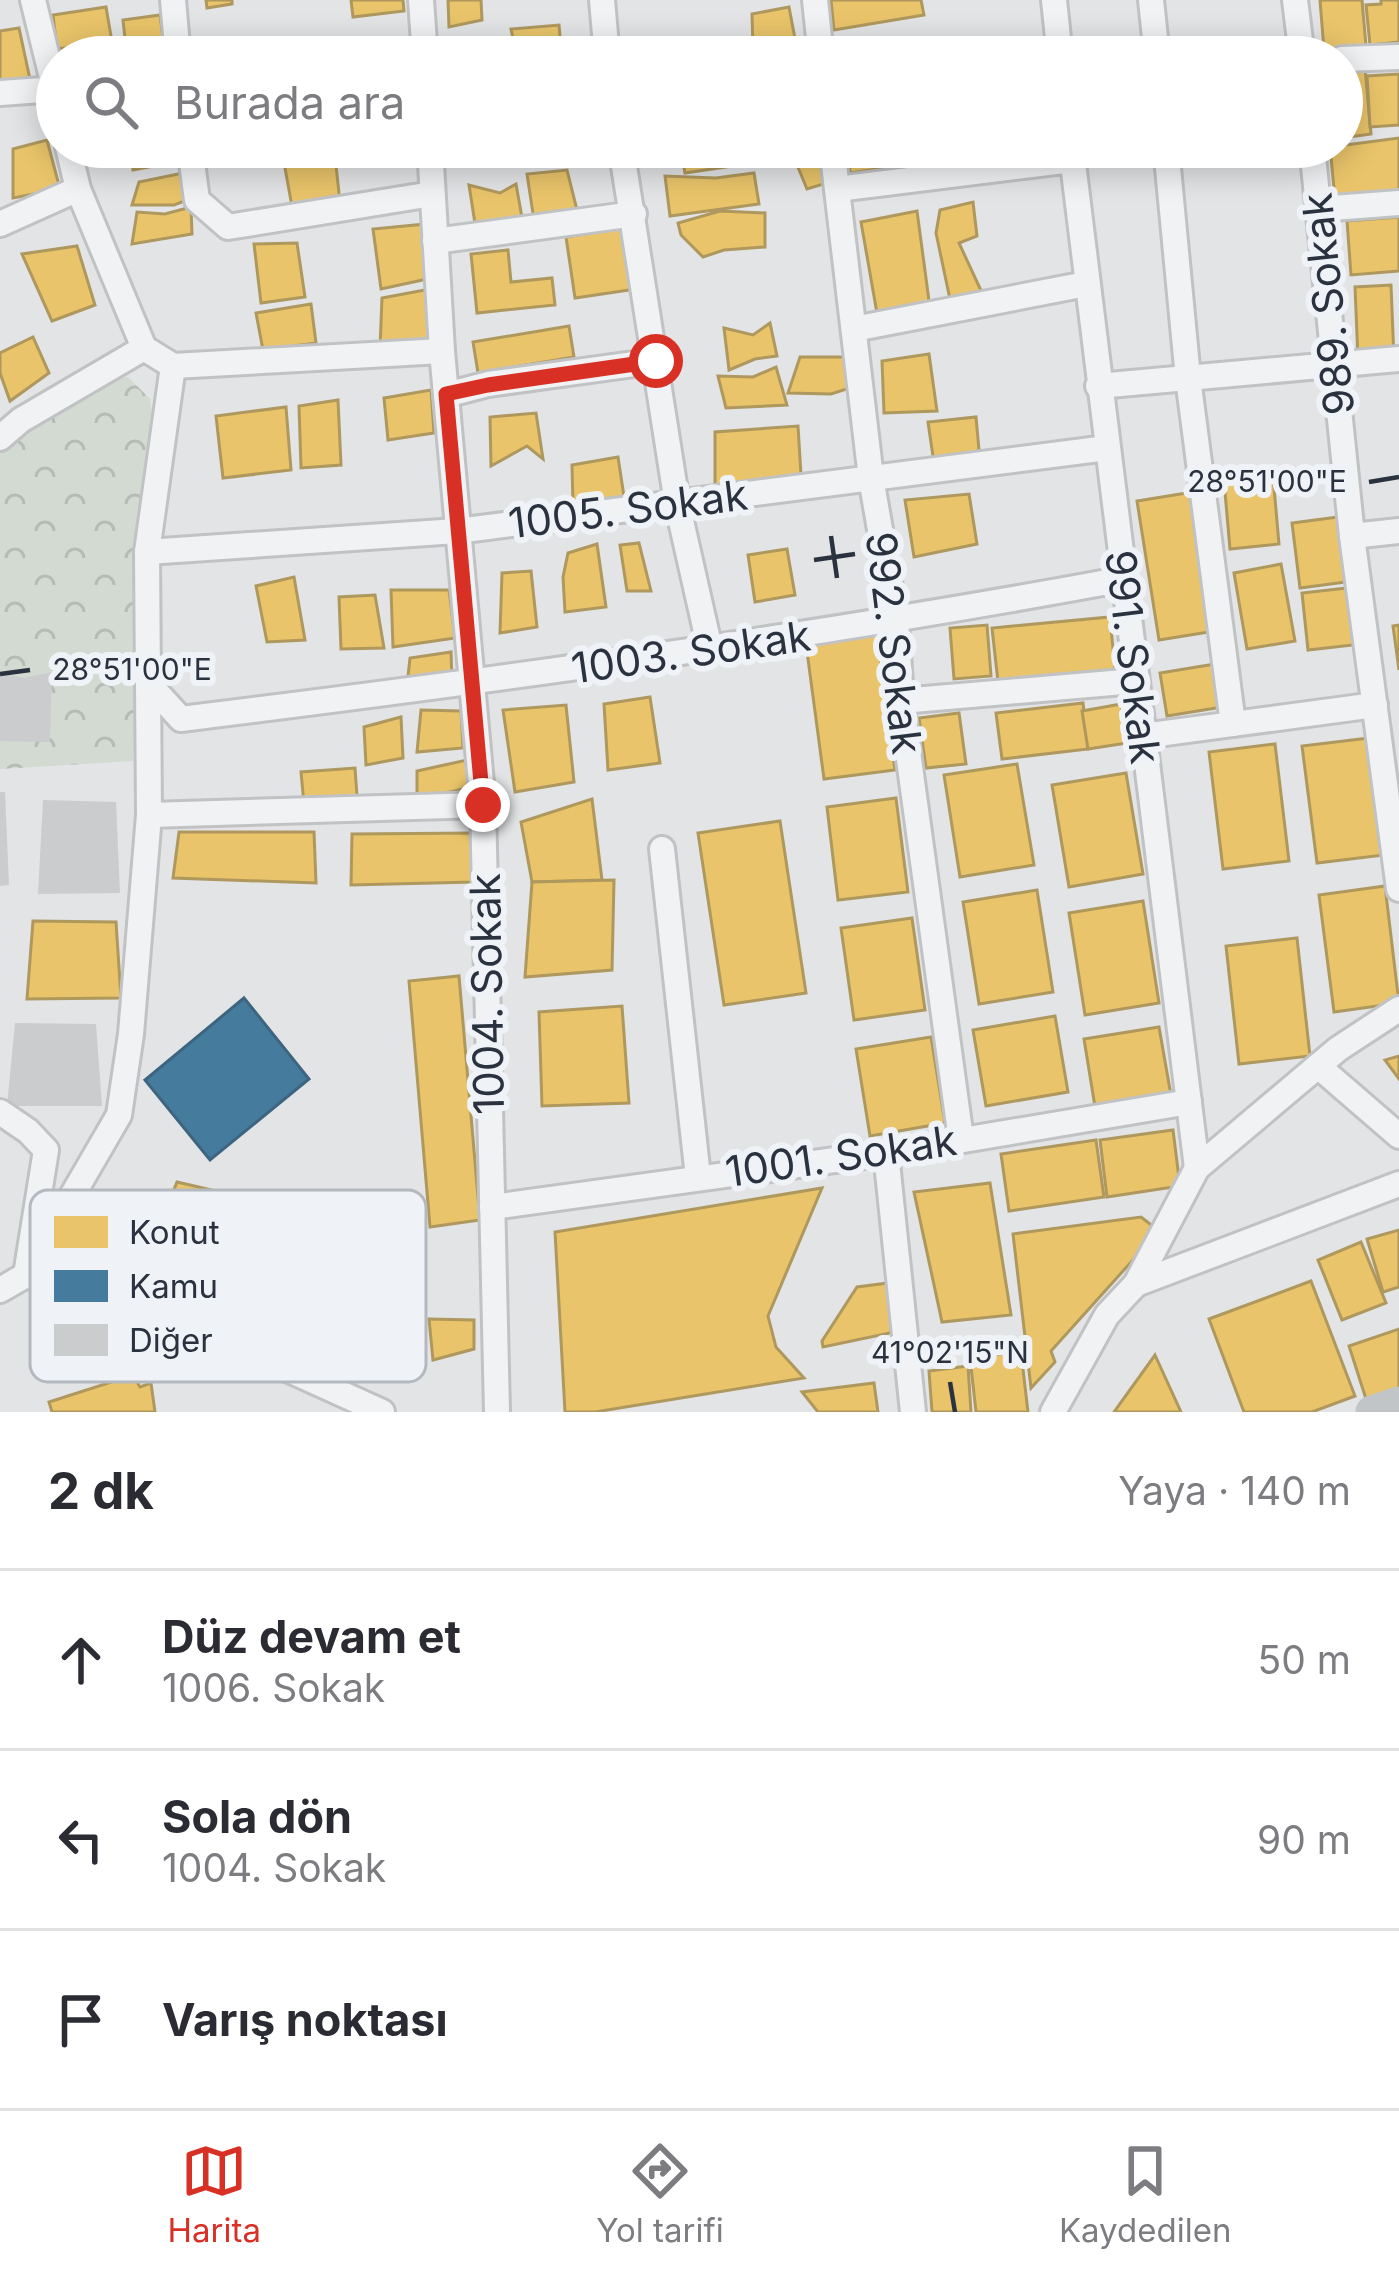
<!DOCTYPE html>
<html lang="tr">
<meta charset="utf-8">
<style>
:root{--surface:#fff;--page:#f2f2f3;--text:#2b2b33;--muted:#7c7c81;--line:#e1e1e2;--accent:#d93025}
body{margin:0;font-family:Inter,sans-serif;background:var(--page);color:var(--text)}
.stop{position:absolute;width:36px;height:36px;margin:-27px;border:9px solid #d93025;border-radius:50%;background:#fff}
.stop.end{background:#d93025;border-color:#fff;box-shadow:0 3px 12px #0008}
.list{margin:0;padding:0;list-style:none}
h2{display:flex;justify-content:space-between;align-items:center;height:156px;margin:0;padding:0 48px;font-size:51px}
h2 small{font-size:39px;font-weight:400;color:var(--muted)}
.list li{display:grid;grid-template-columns:78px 1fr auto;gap:36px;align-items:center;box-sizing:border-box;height:180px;padding:0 48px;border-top:3px solid var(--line)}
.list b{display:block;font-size:45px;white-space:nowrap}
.list p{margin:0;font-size:39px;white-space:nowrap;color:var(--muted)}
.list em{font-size:39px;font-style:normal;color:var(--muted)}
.icon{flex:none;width:66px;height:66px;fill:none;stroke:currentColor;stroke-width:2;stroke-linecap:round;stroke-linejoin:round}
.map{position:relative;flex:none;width:1399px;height:1412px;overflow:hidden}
.search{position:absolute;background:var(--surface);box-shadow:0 6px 30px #0003;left:36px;right:36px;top:36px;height:132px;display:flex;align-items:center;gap:30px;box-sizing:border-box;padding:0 42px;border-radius:66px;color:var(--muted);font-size:45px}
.sheet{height:696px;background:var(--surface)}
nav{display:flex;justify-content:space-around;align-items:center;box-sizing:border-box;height:168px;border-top:3px solid var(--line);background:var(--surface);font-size:33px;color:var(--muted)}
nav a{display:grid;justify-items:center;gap:6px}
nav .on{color:var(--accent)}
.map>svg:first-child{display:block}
</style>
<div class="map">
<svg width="1399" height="1412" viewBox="0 0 1399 1412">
<defs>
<pattern id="forest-crowns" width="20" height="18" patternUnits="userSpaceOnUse" patternTransform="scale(3)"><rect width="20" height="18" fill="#d3dad2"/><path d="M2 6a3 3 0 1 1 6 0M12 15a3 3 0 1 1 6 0" fill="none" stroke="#b5bcb5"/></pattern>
</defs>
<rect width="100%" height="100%" fill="#e2e4e6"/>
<polygon fill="url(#forest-crowns)" points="128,377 150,399 152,414 142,517 133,761 0,769 0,444 113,379"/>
<g fill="#e9c46a" stroke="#af985d" stroke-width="3">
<polygon points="206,0 232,0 232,4 207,8"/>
<polygon points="351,0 403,0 404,11 353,17"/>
<polygon points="448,0 481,0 482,20 449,27"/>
<polygon points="831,0 921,0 924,15 834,30"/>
<polygon points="1320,0 1362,0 1366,46 1324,50"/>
<polygon points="1381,0 1399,0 1399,42 1370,45 1366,5 1381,4"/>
<polygon points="106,7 112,42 57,49 53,15"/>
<polygon points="789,7 796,44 753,49 752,14"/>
<polygon points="160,15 165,53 127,57 123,20"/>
<polygon points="559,25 562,57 517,57 511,29"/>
<polygon points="19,28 31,84 0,88 0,31"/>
<polygon points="1365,68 1371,134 1342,138 1342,71"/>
<polygon points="1399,74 1399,125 1370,127 1367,76"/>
<polygon points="1399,138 1399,194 1335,199 1330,147"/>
<polygon points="47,140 60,189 13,198 13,149"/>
<polygon points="130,147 184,147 185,160 133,170"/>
<polygon points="205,147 334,147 340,202 293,212 283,157 216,164"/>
<polygon points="474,147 524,147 527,158 472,163"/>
<polygon points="537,147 563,147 564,155 539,158"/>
<polygon points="563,147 601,147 602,153 564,155"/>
<polygon points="680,147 744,147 746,164 685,173"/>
<polygon points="823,147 827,183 807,189 790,148"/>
<polygon points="848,147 888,147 891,167 850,173"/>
<polygon points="937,147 1053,147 1054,153 939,165"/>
<polygon points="567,170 578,214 534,220 527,174"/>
<polygon points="183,173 190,199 174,205 132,205 139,182"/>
<polygon points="754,173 759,204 670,216 665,176 716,178"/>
<polygon points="516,184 523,223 476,230 469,185 500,193"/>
<polygon points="973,202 977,236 959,243 984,297 951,304 936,233 940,210"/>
<polygon points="191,207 192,234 132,244 137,212 165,214"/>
<polygon points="720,211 765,213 765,247 724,250 703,257 681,235 678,223"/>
<polygon points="917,211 930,308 878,319 861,222"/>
<polygon points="1399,217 1399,271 1351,275 1347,221"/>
<polygon points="426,224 432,278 381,289 373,229"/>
<polygon points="627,227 636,289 575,298 566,237"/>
<polygon points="297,243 305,297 261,303 254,244"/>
<polygon points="77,246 95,305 52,321 22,254"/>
<polygon points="508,250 511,282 552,278 555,305 477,313 471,254"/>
<polygon points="1391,285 1394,359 1358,360 1355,287"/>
<polygon points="430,289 436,347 380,348 382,298"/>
<polygon points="311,304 316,343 263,350 256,313"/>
<polygon points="770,323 777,356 755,359 729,370 724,328 753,335"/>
<polygon points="569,326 574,357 478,373 473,342"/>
<polygon points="33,337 49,373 10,401 0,373 0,353"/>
<polygon points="929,354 937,411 884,413 882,361"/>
<polygon points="800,357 846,357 850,388 831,394 788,393"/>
<polygon points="776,367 787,405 726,408 718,376 753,377"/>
<polygon points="431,390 434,433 388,440 384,398"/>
<polygon points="338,400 341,465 301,468 299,406"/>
<polygon points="286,407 291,470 223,478 216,416"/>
<polygon points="536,413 543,459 527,446 491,466 490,417"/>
<polygon points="976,417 979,450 935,470 928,422"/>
<polygon points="798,426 801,475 715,486 715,432"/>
<polygon points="618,457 625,503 573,506 572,465"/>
<polygon points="1273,476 1279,544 1230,549 1224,481"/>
<polygon points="1193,492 1215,631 1159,640 1137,501"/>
<polygon points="969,494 977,544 914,557 905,500"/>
<polygon points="1338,517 1346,582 1300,588 1292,523"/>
<polygon points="639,543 651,591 627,591 620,545"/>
<polygon points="597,544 606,607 565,612 563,577 568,553"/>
<polygon points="787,549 795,595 755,602 748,555"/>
<polygon points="1281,564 1295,641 1247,649 1234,573"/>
<polygon points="531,571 537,627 500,633 502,573"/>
<polygon points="294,577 305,640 267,642 256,586"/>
<polygon points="1347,588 1353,645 1308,650 1302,593"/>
<polygon points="391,590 449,590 455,638 393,647"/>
<polygon points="375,595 384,648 341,649 339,597"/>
<polygon points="1110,617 1115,670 998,682 992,628"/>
<polygon points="987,625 991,676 954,679 950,628"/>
<polygon points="1399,625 1399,670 1393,626"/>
<polygon points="877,635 895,770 824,779 806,644"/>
<polygon points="451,652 452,680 407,685 410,658"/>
<polygon points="1215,664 1222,707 1167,716 1160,673"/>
<polygon points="650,697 660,763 608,770 604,704"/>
<polygon points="1083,703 1088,749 1002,759 996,713"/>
<polygon points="1121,704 1127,743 1088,749 1082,711"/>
<polygon points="566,705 574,782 515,792 503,710"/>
<polygon points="421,710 461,711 463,748 417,752"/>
<polygon points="959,713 966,764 926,768 919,718"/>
<polygon points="401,717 403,758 366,765 364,727"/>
<polygon points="1369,738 1384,855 1317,863 1302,746"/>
<polygon points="1275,744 1289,861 1223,869 1209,752"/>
<polygon points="467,760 471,787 417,800 417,771"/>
<polygon points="1017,764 1034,865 960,877 944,775"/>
<polygon points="355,768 357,796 304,804 301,772"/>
<polygon points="1126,773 1143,874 1069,887 1052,785"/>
<polygon points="896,798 908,892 838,900 827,807"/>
<polygon points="592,799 602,880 532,882 521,822"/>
<polygon points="780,821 806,993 724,1005 698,833"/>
<polygon points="179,832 314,832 316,883 173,878"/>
<polygon points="471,833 474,882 351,885 352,834"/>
<polygon points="614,880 612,970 525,977 532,882"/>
<polygon points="1385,886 1399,1003 1334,1012 1319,895"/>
<polygon points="1037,890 1053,992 979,1004 963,902"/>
<polygon points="1143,901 1159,1003 1085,1015 1069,913"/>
<polygon points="912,918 925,1010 854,1020 841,928"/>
<polygon points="33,921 116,922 121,998 27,999"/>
<polygon points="1297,938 1310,1056 1239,1064 1226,946"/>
<polygon points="459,976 480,1220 430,1227 409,981"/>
<polygon points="622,1006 629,1103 542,1106 539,1012"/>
<polygon points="1055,1016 1068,1092 986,1106 973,1030"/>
<polygon points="1159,1027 1172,1101 1096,1113 1084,1039"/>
<polygon points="931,1037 945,1123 870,1136 856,1049"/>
<polygon points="1399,1056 1399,1079 1385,1060"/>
<polygon points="1173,1130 1180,1186 1107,1197 1100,1140"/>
<polygon points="1096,1140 1104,1197 1009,1211 1001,1154"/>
<polygon points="177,1182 242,1197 260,1250 250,1288 228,1310 175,1285 150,1249"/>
<polygon points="990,1183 1011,1315 942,1322 914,1192"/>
<polygon points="822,1188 768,1316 776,1347 804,1378 595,1412 565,1412 555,1232"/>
<polygon points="1141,1217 1159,1231 1051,1351 1055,1362 1031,1388 1013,1234"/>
<polygon points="1399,1230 1399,1287 1383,1292 1367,1239"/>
<polygon points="1361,1242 1386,1303 1342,1320 1318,1260"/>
<polygon points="1311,1281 1355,1396 1312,1412 1244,1412 1209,1319"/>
<polygon points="896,1282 895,1323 890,1333 823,1347 822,1341 857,1287"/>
<polygon points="429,1319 474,1320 474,1349 433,1360"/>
<polygon points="1399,1329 1399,1391 1367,1402 1349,1346"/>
<polygon points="1021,1352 1028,1412 976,1412 970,1358"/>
<polygon points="1155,1355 1181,1412 1114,1412"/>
<polygon points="968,1366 971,1412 932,1412 929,1371"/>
<polygon points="133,1375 140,1387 151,1383 155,1412 52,1412 49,1402"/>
<polygon points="874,1383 878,1412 818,1412 802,1392"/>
</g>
<polygon fill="#457b9d" stroke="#3d6580" stroke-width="3" points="244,998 309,1079 210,1160 145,1080"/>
<g fill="#caccce">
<polygon points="52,672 50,742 0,741 0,673 24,678"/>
<polygon points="0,792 5,792 9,885 0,886"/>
<polygon points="43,800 116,802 120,893 38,894"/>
<polygon points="15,1023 96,1024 102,1106 7,1106"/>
</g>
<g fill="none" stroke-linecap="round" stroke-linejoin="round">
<defs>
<g id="street">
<polyline points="33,0 57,98"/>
<polyline points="173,0 178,57"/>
<polyline points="421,0 425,57"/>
<polyline points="602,0 607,57"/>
<polyline points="815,0 821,57"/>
<polyline points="1054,0 1060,57"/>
<polyline points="1151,0 1157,57"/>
<polyline points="1295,0 1302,57"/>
<polyline points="1342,59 1399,57"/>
<polyline points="0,93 57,89"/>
<polyline points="68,147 78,189 144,348 173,366 442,351"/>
<polyline points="190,147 197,200 228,227 432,194"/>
<polyline points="430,147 442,351 483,805 497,1412"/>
<polyline points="621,147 677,503 710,649"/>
<polyline points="832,147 871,478 896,621 901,701 961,1139"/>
<polyline points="1071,147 1197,1168"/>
<polyline points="1166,147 1188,378 1233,724"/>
<polyline points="1312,147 1352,536 1399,889"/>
<polyline points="837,189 1072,160"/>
<polyline points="1319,209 1399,203"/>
<polyline points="0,224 78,189"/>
<polyline points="435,241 634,214"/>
<polyline points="854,329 1086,284"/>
<path d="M173,366L147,552L148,683L181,719C497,680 811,637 1124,579"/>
<polyline points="1098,386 1399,359"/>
<polyline points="446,395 488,384 656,361"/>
<polyline points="0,438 21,420 144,348"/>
<polyline points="1352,536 1399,531"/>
<polyline points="147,552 457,531 1107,448"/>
<polyline points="148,683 149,815 483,805"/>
<polyline points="901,701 1135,681"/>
<polyline points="1143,736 1375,705"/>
<polyline points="662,849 698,1177"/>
<polyline points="1318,1066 1399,1136"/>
<polyline points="0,1112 28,1131 46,1150 26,1275 254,1354 382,1412"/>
<polyline points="886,1153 913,1412"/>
<polyline points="492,1207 886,1153 1189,1102"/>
<polyline points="1136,1284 1399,1184"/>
<polyline points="0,1290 26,1275 119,1115 131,1034 149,815"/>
<polyline points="1053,1412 1107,1315 1136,1284 1197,1168 1338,1049 1399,1009"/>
</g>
</defs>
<use href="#street" stroke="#c0c2c4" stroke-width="30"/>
<use href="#street" stroke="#f0f2f3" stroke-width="24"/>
<polyline stroke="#c2c5c8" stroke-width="33" points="1372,1412 1399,1403"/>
</g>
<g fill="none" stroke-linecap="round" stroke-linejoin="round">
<polyline stroke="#d93025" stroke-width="15" points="483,805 446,394 488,385 656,361"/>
</g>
<path fill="none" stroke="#29323e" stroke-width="4.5" d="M1369,482L1399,477M831,536L837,578M814,560L855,554M0,674L30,670M950,1382L955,1412"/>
<g text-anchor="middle" stroke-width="12" stroke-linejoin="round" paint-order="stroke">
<g font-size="42" fill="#29323e" stroke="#eff2f6">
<text transform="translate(1328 304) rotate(-96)" y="15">989. Sokak</text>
<text transform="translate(628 509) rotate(-7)" y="15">1005. Sokak</text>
<text transform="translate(894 643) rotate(83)" y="15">992. Sokak</text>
<text transform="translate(691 652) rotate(-8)" y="15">1003. Sokak</text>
<text transform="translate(1133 657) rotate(83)" y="15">991. Sokak</text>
<text transform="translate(487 994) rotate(-91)" y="15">1004. Sokak</text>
<text transform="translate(841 1156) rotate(-8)" y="15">1001. Sokak</text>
</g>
</g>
<rect x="30" y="1190" width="396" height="192" rx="18" fill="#eff2f6" stroke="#b4b8bf" stroke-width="3"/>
<rect x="54" y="1216" width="54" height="32" fill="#e9c46a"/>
<rect x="54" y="1270" width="54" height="32" fill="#457b9d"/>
<rect x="54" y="1324" width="54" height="32" fill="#caccce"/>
<g font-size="33" fill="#29323e">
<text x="129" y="1244">Konut</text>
<text x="129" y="1298">Kamu</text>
<text x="129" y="1352">Diğer</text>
</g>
<g font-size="30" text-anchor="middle" fill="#29323e" stroke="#eff2f6" stroke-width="12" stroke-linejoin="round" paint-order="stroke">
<text x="1267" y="492">28°51'00"E</text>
<text x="132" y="680">28°51'00"E</text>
<text x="950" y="1363">41°02'15"N</text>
</g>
</svg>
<div class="stop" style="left:656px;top:361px"></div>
<div class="stop end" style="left:483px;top:805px"></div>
<div class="search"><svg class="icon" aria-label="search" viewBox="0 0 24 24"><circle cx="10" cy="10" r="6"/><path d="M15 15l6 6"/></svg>Burada ara</div>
</div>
<section class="sheet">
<h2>2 dk<small>Yaya · 140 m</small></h2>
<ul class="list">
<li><svg class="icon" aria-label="ahead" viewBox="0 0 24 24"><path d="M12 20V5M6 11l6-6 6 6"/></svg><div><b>Düz devam et</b><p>1006. Sokak</p></div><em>50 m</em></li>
<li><svg class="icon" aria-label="left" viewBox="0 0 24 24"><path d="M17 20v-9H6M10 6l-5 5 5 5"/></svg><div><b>Sola dön</b><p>1004. Sokak</p></div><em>90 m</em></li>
<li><svg class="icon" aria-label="arrive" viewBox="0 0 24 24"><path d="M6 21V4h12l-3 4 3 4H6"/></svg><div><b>Varış noktası</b></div></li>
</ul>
</section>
<nav>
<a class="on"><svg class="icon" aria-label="map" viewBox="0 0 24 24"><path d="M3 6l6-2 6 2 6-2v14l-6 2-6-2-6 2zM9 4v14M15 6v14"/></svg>Harita</a>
<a><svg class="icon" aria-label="directions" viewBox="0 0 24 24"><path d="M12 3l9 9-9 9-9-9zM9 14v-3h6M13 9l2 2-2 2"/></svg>Yol tarifi</a>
<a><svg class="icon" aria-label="saved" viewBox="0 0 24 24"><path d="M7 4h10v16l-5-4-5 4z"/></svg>Kaydedilen</a>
</nav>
